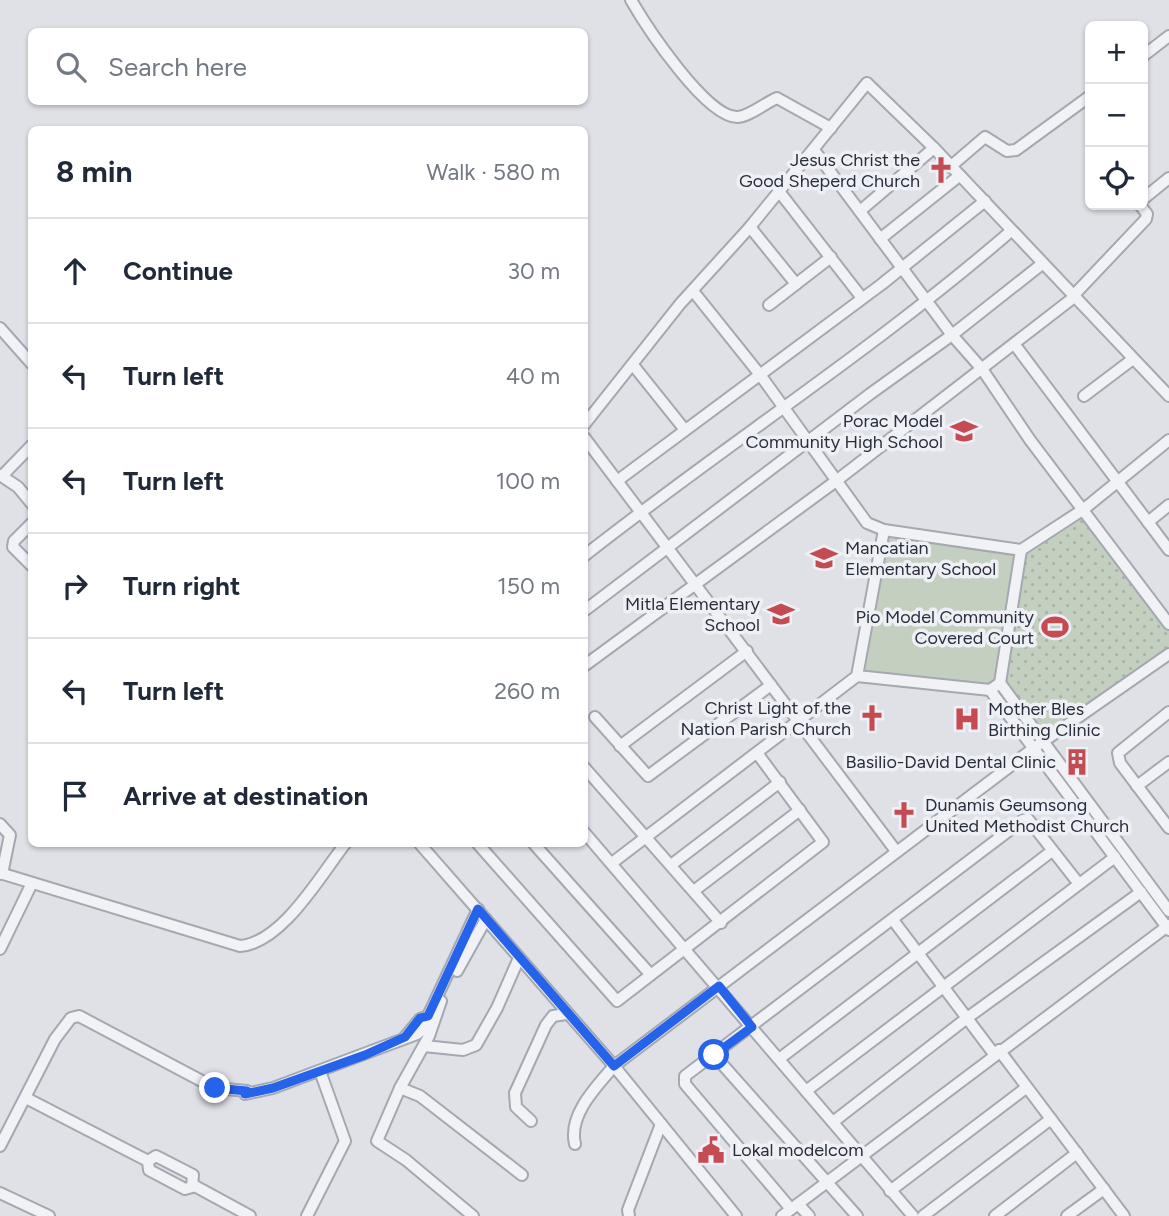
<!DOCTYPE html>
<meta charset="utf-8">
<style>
:root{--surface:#fff;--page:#f6f6f7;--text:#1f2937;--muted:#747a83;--line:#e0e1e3}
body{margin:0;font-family:Figtree,sans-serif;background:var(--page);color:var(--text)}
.controls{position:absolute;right:21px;top:21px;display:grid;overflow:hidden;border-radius:10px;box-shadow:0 2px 5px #0004}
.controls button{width:63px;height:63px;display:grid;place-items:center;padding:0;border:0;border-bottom:2px solid var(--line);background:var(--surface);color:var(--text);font:35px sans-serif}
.stop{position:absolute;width:21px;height:21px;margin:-16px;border:5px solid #2563eb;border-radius:50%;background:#fff}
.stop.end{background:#2563eb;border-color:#fff;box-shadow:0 2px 7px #0008}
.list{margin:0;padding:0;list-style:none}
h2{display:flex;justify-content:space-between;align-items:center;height:91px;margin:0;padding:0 28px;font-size:30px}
h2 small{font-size:23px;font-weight:400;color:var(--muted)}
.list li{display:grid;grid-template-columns:46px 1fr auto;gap:21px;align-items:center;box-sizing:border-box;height:105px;padding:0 28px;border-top:2px solid var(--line)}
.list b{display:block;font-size:26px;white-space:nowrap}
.list em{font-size:23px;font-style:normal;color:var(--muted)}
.icon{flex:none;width:38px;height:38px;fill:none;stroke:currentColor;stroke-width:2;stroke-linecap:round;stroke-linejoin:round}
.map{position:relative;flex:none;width:1169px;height:1216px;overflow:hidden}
.search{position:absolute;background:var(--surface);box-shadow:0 2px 5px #0004;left:28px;top:28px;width:560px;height:77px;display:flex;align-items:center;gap:18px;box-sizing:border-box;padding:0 24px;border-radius:10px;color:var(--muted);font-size:26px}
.panel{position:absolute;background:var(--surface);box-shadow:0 2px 5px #0004;left:28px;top:126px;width:560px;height:721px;border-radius:10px}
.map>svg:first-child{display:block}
</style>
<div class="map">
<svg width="1169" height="1216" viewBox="0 0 1169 1216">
<defs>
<pattern id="park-dots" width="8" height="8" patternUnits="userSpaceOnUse" patternTransform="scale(1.75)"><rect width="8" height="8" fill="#c3d0c0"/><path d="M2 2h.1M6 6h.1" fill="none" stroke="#a8b3a6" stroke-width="1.8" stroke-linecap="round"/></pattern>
</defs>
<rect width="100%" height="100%" fill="#dfe1e7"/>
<polygon fill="#c3d0c0" points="884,530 1021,550 1000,683 990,690 857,676"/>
<polygon fill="url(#park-dots)" points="1084,509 1169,624 1169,654 1042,743 1000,683 1021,550"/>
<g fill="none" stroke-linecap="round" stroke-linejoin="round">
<defs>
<g id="minor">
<path d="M631,0C646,26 707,119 738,117C750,116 765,103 777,98L831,128"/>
<polyline points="1143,56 1169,36"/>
<polyline points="814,150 952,335 982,369 1030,440 1169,624"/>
<polyline points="950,167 985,137 1007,151 1016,150 1090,96"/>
<polyline points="778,190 862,298"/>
<polyline points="1143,199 1169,178"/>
<polyline points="860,211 934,148"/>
<polyline points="750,227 796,284"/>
<polyline points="880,239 959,176"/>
<polyline points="693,291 761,376 867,523 884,530 1021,550 1084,509 1169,440"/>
<polyline points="1073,296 1146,219 1147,214 1140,205"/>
<polyline points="769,305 831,257"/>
<polyline points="0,328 32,364"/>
<polyline points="1015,345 1169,550"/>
<polyline points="633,365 685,430"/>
<polyline points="1084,396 1133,359"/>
<polyline points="584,425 680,304 750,227 867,83 934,148 1169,396"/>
<polyline points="584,437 896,851"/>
<polyline points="0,475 18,487 32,504"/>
<polyline points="2,476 32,445"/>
<polyline points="617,481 882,284 985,201"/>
<polyline points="1148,522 1169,505"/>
<polyline points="32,523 14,541 13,547 32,566"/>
<path d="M584,556C725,445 876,348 1011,231"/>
<polyline points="584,611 870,394 952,335 1042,264"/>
<polyline points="584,666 836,481 1073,298"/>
<polyline points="857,676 990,690 1000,683 1021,550"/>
<polyline points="1000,683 1169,911"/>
<polyline points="990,690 1169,930"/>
<polyline points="1169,712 1118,753 1120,763 1169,828"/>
<polyline points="595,717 648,776 771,685"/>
<polyline points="620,746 747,651"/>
<polyline points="584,767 721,923"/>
<polyline points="1137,786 1169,762"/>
<polyline points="0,824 10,835 2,874"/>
<polyline points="584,832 913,1216"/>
<polyline points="420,844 614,1066 736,1216"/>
<polyline points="478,844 617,1001 823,842 757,753"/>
<polyline points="534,844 650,974"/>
<polyline points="612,863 857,676 884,530"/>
<polyline points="671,865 780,782"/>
<path d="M0,873L240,946C282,943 320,876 345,844"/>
<polyline points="695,890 800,810"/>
<polyline points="893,920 994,1054"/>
<polyline points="0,949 32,883"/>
<polyline points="457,971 486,919"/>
<polyline points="441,1001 429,1036 400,1088 420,1096 522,1175"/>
<polyline points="405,1037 420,1019 428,1016"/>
<polyline points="424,1046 463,1050 476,1045 497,1008 519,958"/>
<polyline points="999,1050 1124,1216"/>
<polyline points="714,1055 857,1216"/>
<polyline points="779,1059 1052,851"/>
<polyline points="400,1088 377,1141 406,1160 473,1216"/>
<polyline points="806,1091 1115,857"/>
<polyline points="26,1098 148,1161"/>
<polyline points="531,1121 516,1107 515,1093 546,1025 553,1016 566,1014"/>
<polyline points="833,1122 967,1018 1141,892"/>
<path d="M575,1144C568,1115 596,1087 614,1066L1034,748L1169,654"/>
<polyline points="0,1146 55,1039 71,1018 79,1016 215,1088 247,1091 245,1094 273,1088 417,1034 429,1025 428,1016 478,909"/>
<polygon points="156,1156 193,1175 192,1187 185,1189 149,1170 148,1161"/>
<polyline points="193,1185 250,1216"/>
<polyline points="890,1191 1026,1088"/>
<polyline points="0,1193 49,1216"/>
<polyline points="798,1204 809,1216"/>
<polyline points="791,1209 685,1084 685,1076 1023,820 1028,819 1079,884"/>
<polyline points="307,1216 345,1141 320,1071"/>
<polyline points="629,1216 628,1210 661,1124"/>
<polyline points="782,1216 1169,925"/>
<polyline points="923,1216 1051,1119"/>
<polyline points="995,1216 1077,1153"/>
<polyline points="1067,1216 1104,1189"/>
</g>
</defs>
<use href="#minor" stroke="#a5a8b1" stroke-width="14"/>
<use href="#minor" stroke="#f1f2f5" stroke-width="10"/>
</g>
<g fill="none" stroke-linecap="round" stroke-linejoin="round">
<polyline stroke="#2563eb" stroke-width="9" points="215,1088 247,1091 245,1094 273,1088 365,1055 405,1037 420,1018 428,1016 478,909 614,1066 719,986 752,1027 714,1055"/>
</g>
<defs>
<symbol id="church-bare" viewBox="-9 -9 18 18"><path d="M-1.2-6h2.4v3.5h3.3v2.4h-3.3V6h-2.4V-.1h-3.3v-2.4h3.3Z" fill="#c44b52" stroke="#eef0f5" stroke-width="2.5" paint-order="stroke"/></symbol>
<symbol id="school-bare" viewBox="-9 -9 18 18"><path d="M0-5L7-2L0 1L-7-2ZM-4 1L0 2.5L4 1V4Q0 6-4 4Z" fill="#c44b52" stroke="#eef0f5" stroke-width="2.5" paint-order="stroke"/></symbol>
<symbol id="stadium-bare" viewBox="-9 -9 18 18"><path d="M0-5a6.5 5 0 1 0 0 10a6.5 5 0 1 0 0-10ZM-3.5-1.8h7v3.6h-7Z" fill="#c44b52" stroke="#eef0f5" stroke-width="2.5" paint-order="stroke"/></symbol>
<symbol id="hospital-bare" viewBox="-9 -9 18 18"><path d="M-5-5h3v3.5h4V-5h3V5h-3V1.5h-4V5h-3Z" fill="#c44b52" stroke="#eef0f5" stroke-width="2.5" paint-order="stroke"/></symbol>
<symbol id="building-bare" viewBox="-9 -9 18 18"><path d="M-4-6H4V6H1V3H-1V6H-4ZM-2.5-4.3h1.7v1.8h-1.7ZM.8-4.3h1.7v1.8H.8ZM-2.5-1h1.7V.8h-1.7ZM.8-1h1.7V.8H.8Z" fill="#c44b52" stroke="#eef0f5" stroke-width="2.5" paint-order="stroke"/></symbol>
<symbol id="civic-bare" viewBox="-9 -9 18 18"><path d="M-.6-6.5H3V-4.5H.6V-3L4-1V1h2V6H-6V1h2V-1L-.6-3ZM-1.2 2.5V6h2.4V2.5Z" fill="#c44b52" stroke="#eef0f5" stroke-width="2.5" paint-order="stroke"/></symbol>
</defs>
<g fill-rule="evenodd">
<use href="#church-bare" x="922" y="151" width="38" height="38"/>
<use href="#school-bare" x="945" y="412" width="38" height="38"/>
<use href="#school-bare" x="805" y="539" width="38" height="38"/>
<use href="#school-bare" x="762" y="595" width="38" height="38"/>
<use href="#stadium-bare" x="1036" y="608" width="38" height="38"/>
<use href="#church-bare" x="853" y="699" width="38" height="38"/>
<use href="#hospital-bare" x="948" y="700" width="38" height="38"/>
<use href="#building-bare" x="1058" y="743" width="38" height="38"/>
<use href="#church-bare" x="885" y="796" width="38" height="38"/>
<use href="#civic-bare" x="692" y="1131" width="38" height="38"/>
</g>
<g text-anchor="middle" stroke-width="7" stroke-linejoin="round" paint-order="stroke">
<g font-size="18" fill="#292e3d" stroke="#eef0f5" text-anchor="end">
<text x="920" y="166">Jesus Christ the<tspan x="920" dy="21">Good Sheperd Church</tspan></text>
<text x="943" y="427">Porac Model<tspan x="943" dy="21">Community High School</tspan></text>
<text x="845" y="554" text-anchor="start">Mancatian<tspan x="845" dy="21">Elementary School</tspan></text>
<text x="760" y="610">Mitla Elementary<tspan x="760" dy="21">School</tspan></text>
<text x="1034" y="623">Pio Model Community<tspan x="1034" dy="21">Covered Court</tspan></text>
<text x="851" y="714">Christ Light of the<tspan x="851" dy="21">Nation Parish Church</tspan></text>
<text x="988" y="715" text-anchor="start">Mother Bles<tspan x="988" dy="21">Birthing Clinic</tspan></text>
<text x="1056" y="768">Basilio-David Dental Clinic</text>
<text x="925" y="811" text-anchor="start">Dunamis Geumsong<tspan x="925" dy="21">United Methodist Church</tspan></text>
<text x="732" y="1156" text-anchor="start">Lokal modelcom</text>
</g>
</g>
</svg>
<div class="controls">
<button>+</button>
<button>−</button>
<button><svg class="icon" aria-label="locate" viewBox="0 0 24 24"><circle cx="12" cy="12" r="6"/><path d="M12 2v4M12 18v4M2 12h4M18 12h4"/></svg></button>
</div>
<div class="stop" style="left:714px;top:1055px"></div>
<div class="stop end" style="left:215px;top:1088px"></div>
<div class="search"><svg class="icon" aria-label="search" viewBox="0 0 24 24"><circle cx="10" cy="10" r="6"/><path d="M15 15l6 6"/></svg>Search here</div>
<section class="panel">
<h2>8 min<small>Walk · 580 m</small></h2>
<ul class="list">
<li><svg class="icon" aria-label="ahead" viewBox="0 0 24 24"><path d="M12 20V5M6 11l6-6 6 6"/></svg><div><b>Continue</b></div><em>30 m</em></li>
<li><svg class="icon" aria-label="left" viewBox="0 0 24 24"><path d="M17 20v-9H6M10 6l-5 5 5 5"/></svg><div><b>Turn left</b></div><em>40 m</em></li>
<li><svg class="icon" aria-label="left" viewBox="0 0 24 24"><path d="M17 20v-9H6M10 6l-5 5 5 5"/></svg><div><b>Turn left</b></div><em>100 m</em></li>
<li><svg class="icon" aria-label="right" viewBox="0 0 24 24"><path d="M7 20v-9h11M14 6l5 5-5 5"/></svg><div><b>Turn right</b></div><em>150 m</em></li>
<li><svg class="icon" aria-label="left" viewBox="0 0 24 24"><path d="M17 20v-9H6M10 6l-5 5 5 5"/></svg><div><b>Turn left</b></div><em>260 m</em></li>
<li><svg class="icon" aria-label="arrive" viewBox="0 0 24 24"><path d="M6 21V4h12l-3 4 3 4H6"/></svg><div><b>Arrive at destination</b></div></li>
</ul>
</section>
</div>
